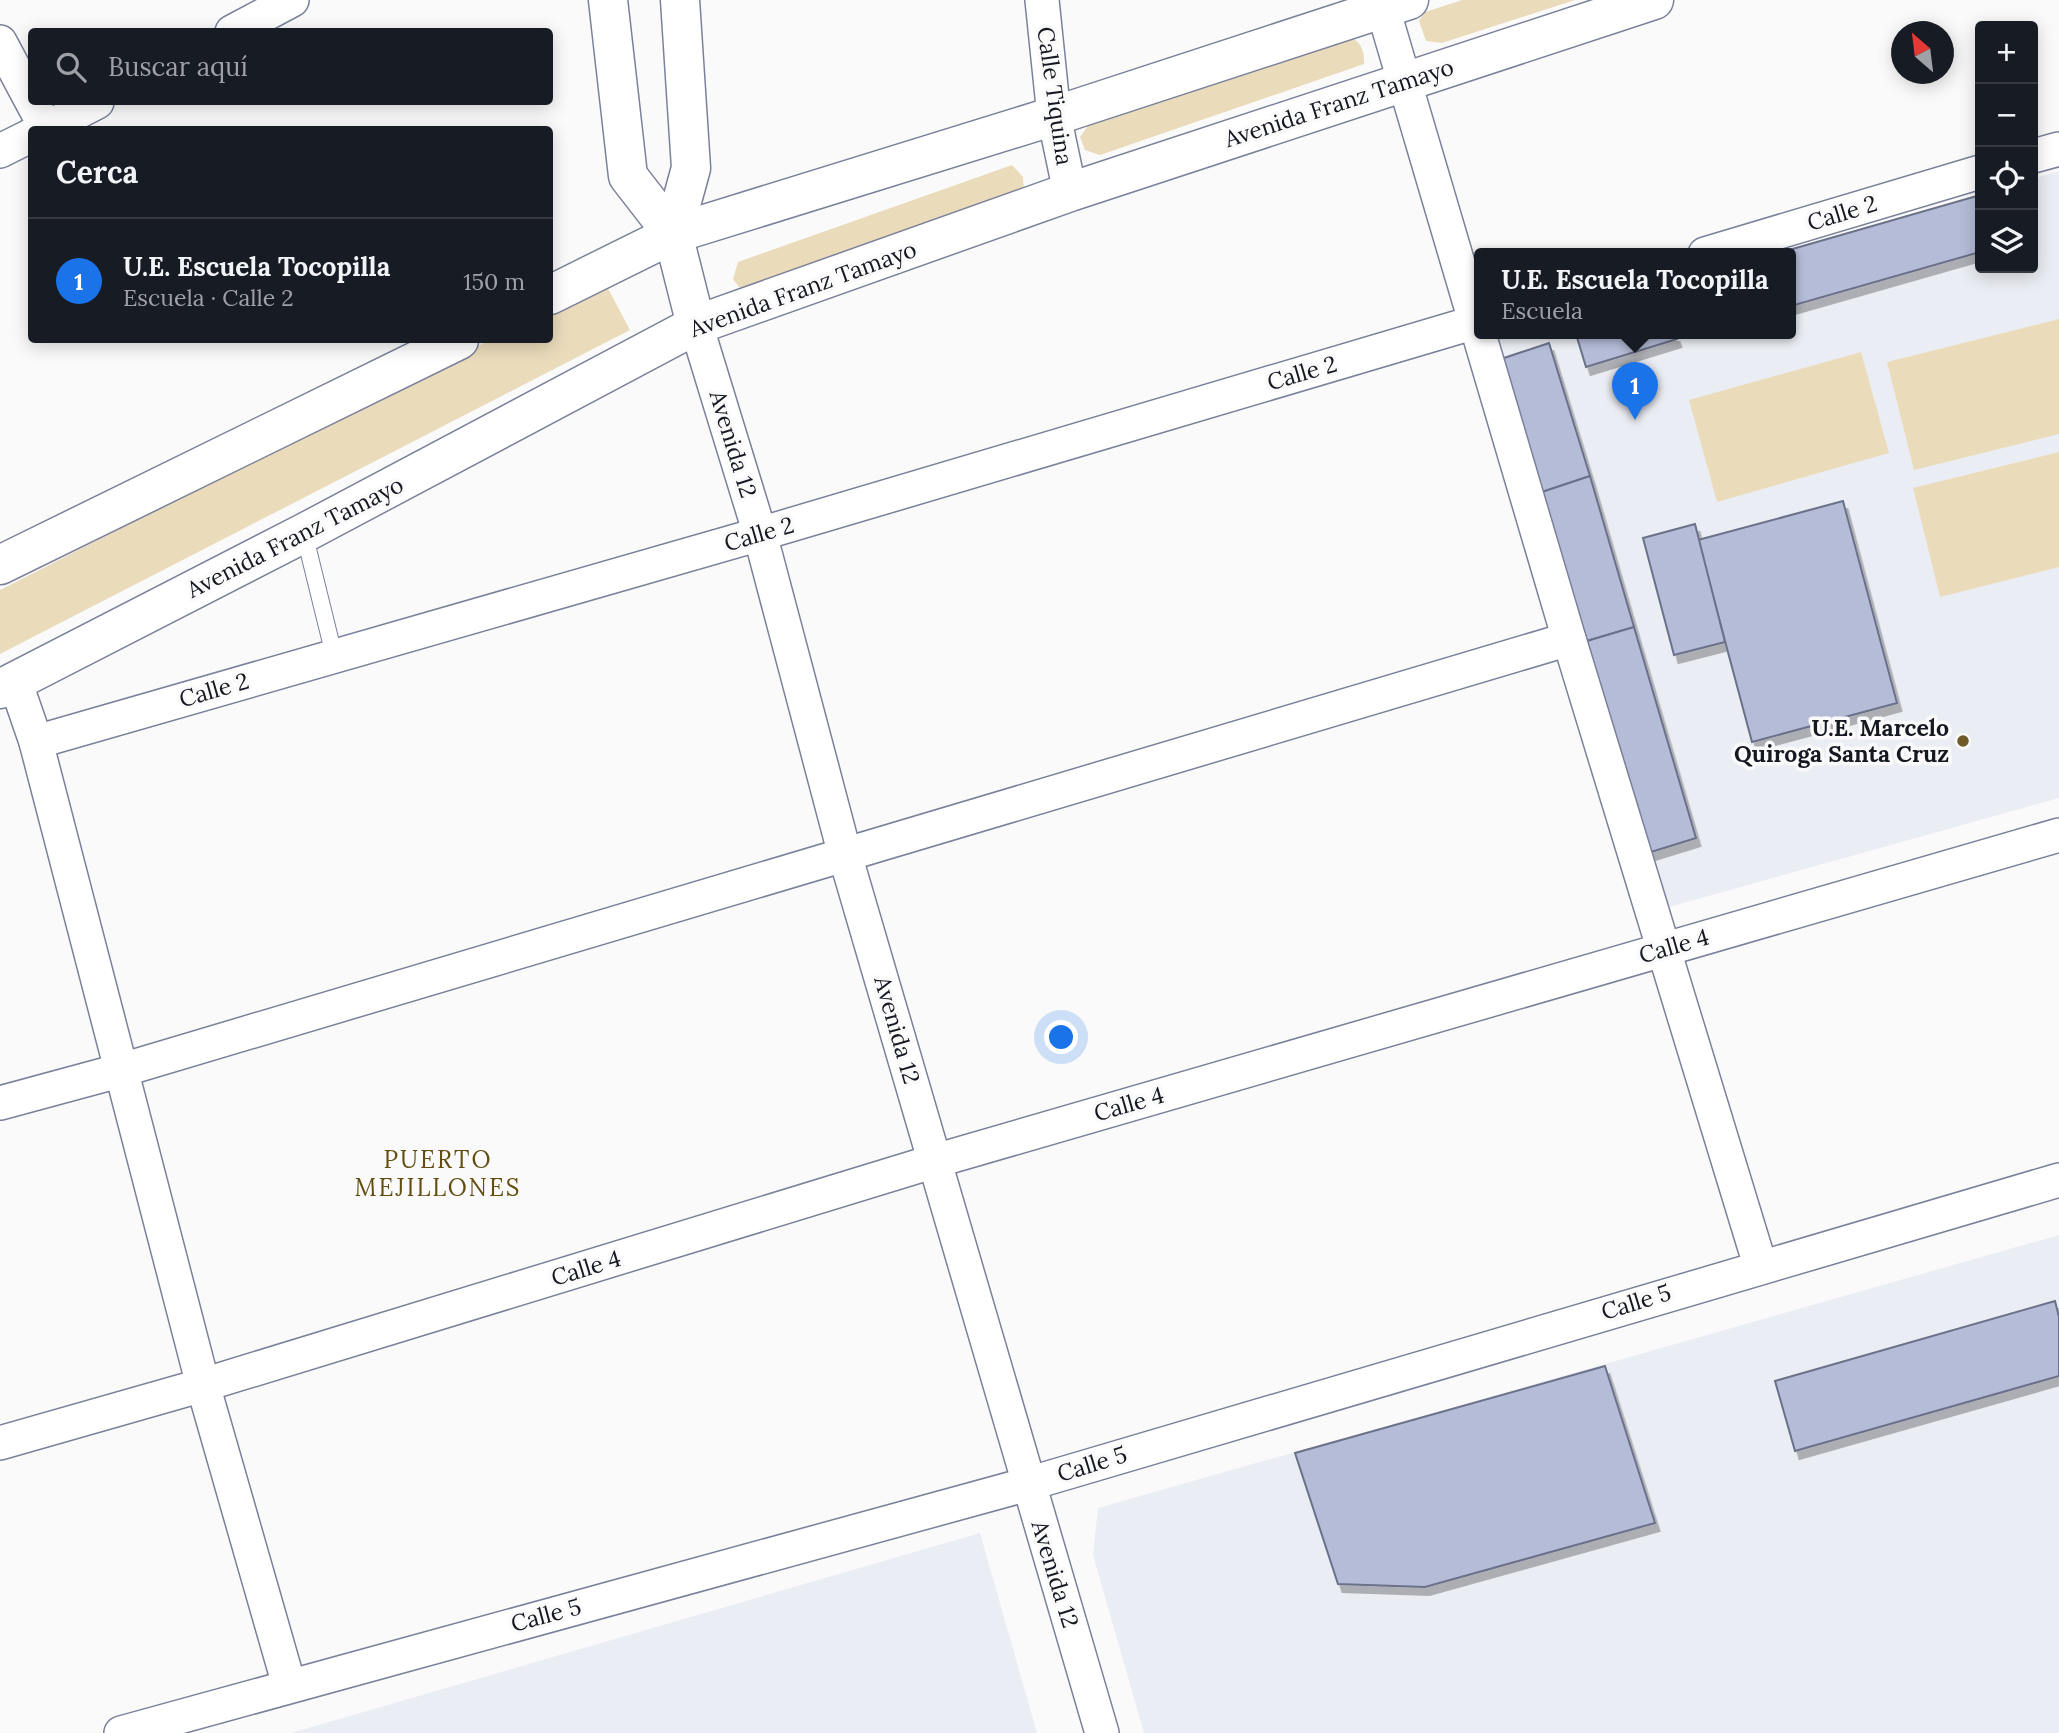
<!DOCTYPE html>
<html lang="es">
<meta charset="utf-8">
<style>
:root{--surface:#171b24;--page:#20242c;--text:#f1f3f6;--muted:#9ea1a6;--line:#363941;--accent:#1a73e8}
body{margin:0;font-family:Lora,serif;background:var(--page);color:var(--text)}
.controls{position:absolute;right:21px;top:21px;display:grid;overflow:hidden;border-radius:7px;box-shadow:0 4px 18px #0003}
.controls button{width:63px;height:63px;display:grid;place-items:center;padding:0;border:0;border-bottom:2px solid var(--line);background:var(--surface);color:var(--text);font:35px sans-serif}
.compass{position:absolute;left:1891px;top:21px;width:63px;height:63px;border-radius:50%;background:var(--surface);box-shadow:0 4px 18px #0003;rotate:332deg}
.you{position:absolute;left:1062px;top:1038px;width:24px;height:24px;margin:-18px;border:5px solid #fff;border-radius:50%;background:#1a73e8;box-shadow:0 0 0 10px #1a73e833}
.badge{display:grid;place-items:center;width:46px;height:46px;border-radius:50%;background:var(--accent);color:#fff;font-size:23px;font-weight:700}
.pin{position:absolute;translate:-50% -58px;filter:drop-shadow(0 2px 4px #0008)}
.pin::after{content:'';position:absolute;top:37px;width:24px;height:21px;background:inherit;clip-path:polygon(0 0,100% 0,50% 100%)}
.popup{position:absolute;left:1474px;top:248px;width:322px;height:91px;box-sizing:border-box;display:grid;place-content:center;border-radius:7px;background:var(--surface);filter:drop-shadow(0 2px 5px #0005);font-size:23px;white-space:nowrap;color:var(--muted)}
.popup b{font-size:26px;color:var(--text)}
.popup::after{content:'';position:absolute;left:50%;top:100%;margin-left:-14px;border:14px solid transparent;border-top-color:var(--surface)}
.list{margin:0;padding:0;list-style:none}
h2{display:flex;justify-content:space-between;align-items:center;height:91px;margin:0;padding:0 28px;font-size:30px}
h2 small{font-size:23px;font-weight:400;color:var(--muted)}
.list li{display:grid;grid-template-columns:46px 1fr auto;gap:21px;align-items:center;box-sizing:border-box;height:126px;padding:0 28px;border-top:2px solid var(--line)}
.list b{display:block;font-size:26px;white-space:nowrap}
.list p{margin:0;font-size:23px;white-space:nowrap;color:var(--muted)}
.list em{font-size:23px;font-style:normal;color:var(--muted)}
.icon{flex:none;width:38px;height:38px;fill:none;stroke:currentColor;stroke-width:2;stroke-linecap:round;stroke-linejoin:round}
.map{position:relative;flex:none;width:2059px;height:1733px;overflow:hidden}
.search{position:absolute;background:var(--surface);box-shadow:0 4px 18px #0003;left:28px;top:28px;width:525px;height:77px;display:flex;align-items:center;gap:18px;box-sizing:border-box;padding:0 24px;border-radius:7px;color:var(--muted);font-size:26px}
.panel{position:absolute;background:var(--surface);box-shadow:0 4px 18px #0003;left:28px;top:126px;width:525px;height:217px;border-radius:7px}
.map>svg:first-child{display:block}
</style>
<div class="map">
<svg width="2059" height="1733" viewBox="0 0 2059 1733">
<defs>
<filter id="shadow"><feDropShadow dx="4.5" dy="8" stdDeviation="0" flood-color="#0004"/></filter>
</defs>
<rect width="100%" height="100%" fill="#fafafa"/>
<g fill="#ebedf4">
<polygon points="2059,171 2059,798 1669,907 1496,345 1501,334 1791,334 1791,254 1775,254 1980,195 1980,268 2033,268 2033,179"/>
<polygon points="2059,1235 2059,1733 1144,1733 1093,1555 1098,1508"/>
<polygon points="980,1533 1037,1733 291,1733"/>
</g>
<g fill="#eadcbb">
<polygon points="1462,0 1575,0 1442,43 1426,41 1419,21 1425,12"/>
<path d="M1349,36C1362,43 1364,50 1364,64L1100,155L1085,150L1080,137L1090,123Z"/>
<polygon points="1012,165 1023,177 1024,192 748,291 739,287 733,279 738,262"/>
<polygon points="604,281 630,330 0,654 0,590 490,340 550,340 550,309"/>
<polygon points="2059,319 2059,434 1914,470 1887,362"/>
<polygon points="1861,352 1889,453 1717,502 1689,400"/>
<polygon points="2059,452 2059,567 1940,597 1913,488"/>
</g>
<g fill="#b5bcd7" stroke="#6b7189" stroke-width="2" filter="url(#shadow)">
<polygon points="1980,195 1980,252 1791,306 1791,254 1775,254"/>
<polygon points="1576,334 1675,334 1677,339 1586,367"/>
<polygon points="1549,343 1590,476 1542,492 1501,359"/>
<polygon points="1590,476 1634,627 1587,641 1542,492"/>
<polygon points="1843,501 1897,703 1752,742 1698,540"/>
<polygon points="1695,524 1725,642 1674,655 1643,538"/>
<polygon points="1634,627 1696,838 1651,852 1587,641"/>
<polygon points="2055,1301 2059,1317 2059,1376 1795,1451 1775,1381"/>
<polygon points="1605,1366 1655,1523 1425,1587 1338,1584 1295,1453"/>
</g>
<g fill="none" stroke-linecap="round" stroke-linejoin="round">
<defs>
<polyline id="lane" points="304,533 334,655"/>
<g id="street">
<polyline points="1042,0 1054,116 1070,192"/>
<polyline points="1383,9 1569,639 1760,1265"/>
<polyline points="232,32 292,0"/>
<polyline points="0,42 46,128"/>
<polyline points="43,130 97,102"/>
<polyline points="0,151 32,135"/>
<polyline points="2033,156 2059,149"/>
<polyline points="1705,254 1980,172"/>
<polyline points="696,325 760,534 845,855 1102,1733"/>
<polyline points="15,681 36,742 203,1385 289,1685"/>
<polyline points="36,742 760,534 1479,321"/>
<polyline points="0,1103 122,1070 1569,639"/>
<polyline points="0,1443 203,1385 935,1161 2059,835"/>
<polyline points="121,1733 1028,1484 2059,1180"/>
</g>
<g id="secondary">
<polyline points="608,0 628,176 673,234 696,325"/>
<polyline points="673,234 691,168 680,0"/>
<polyline points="550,295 673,234 1054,116 1409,0"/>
<polyline points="0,565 459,340"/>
<polyline points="0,689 304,533 696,325 1070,192 1654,0"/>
</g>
</defs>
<use href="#lane" stroke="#7b819a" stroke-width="18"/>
<use href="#street" stroke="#7b819a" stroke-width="36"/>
<use href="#secondary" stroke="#7b819a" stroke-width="41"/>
<use href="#lane" stroke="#fff" stroke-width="16"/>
<use href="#street" stroke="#fff" stroke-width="33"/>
<use href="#secondary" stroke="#fff" stroke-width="38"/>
</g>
<circle fill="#6f5b2a" stroke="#fafafa" stroke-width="2.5" cx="1963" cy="741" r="7"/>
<g text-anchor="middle" stroke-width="7" stroke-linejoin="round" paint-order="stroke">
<g font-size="23" fill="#151721" stroke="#fafafa">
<text transform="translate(1055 96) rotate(82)" y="8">Calle Tiquina</text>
<text transform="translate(1339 103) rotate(-18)" y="8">Avenida Franz Tamayo</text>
<text transform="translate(1842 213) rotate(-17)" y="8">Calle 2</text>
<text transform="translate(803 289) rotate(-20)" y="8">Avenida Franz Tamayo</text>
<text transform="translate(1302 373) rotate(-16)" y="8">Calle 2</text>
<text transform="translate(733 444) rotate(73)" y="8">Avenida 12</text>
<text transform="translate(759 534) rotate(-16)" y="8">Calle 2</text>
<text transform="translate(295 537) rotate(-27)" y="8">Avenida Franz Tamayo</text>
<text transform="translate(214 690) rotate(-16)" y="8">Calle 2</text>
<text transform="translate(1674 946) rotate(-16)" y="8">Calle 4</text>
<text transform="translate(897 1030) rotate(74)" y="8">Avenida 12</text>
<text transform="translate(1129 1104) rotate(-16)" y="8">Calle 4</text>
<text transform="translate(586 1268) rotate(-17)" y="8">Calle 4</text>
<text transform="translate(1636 1302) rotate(-17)" y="8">Calle 5</text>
<text transform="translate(1092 1464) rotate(-17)" y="8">Calle 5</text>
<text transform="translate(1055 1574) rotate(73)" y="8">Avenida 12</text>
<text transform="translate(546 1615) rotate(-15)" y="8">Calle 5</text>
</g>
<g font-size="23" font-weight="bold" fill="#151721" stroke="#fafafa" text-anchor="end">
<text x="1949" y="736">U.E. Marcelo<tspan x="1949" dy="26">Quiroga Santa Cruz</tspan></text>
</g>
<g font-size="24" letter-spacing="2" fill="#634d11" stroke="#fafafa">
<text x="438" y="1168">PUERTO<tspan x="438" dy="28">MEJILLONES</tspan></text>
</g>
</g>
</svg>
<div class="controls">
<button>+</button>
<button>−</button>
<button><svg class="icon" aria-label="locate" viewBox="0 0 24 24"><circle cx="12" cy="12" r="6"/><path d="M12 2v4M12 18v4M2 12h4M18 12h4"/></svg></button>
<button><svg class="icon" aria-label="layers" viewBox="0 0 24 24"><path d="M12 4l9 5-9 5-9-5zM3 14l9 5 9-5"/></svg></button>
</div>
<svg class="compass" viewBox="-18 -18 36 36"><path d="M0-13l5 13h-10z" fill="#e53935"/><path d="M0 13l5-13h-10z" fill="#9ea1a6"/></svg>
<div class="you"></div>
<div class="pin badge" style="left:1635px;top:420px">1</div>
<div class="popup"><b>U.E. Escuela Tocopilla</b>Escuela</div>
<div class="search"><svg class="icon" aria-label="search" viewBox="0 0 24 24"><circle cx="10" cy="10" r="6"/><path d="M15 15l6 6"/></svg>Buscar aquí</div>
<section class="panel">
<h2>Cerca<small></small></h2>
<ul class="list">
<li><span class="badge">1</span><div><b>U.E. Escuela Tocopilla</b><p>Escuela · Calle 2</p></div><em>150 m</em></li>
</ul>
</section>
</div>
